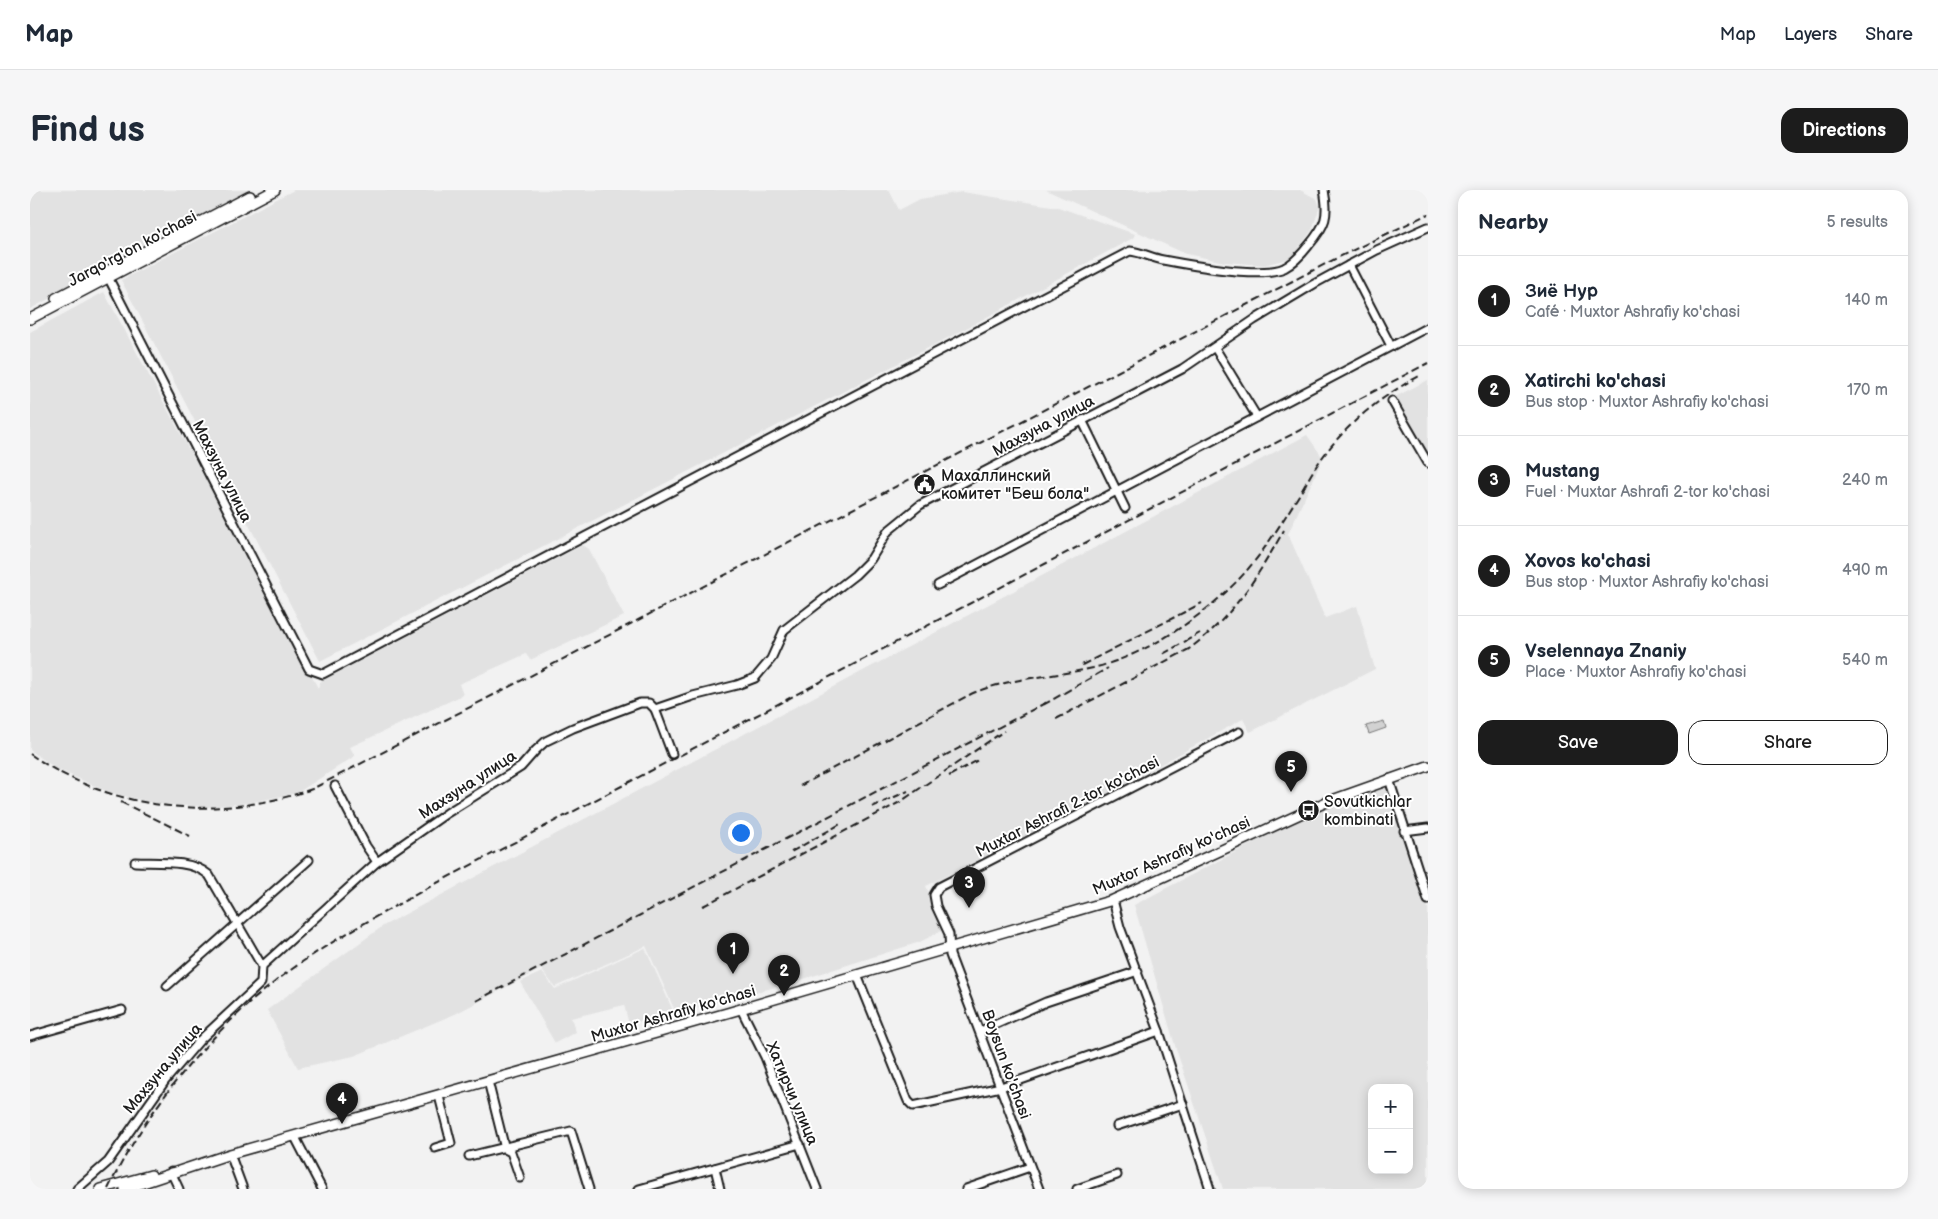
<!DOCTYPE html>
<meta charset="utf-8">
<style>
:root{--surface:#fff;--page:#f6f6f7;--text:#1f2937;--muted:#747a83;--line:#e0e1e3;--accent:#1c1c1c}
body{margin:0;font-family:"Balsamiq Sans",sans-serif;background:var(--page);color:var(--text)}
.controls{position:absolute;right:15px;bottom:15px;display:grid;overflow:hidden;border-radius:10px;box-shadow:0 2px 12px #0003}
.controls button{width:45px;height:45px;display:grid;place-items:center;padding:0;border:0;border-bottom:1px solid var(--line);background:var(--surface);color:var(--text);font:25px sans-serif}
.you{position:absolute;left:710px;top:642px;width:18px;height:18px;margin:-12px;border:4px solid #fff;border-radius:50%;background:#1a73e8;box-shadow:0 0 0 8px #1a73e833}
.badge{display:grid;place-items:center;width:32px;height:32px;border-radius:50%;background:var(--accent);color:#fff;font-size:16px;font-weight:700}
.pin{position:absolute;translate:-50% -41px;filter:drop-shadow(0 1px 2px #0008)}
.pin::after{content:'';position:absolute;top:26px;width:18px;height:15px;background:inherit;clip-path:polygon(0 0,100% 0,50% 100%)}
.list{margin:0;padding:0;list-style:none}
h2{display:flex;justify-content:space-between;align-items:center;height:65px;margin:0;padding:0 20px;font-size:21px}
h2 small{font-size:16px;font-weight:400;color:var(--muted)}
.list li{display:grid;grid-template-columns:32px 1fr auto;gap:15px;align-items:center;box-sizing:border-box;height:90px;padding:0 20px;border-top:1px solid var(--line)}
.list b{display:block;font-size:19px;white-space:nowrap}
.list p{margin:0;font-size:16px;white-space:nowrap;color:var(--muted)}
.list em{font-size:16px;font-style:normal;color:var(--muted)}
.actions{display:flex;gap:10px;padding:15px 20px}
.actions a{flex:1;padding:11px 0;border:1px solid var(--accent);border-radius:15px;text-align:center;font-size:18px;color:var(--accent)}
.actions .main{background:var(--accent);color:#fff}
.map{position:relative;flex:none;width:1398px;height:999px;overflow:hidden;border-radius:15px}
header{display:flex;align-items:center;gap:30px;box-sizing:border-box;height:70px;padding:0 25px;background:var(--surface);border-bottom:1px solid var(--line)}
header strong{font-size:24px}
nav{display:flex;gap:28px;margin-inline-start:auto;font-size:18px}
.intro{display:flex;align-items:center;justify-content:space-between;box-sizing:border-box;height:120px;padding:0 30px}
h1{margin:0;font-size:35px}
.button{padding:12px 22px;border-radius:15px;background:var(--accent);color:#fff;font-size:18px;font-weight:700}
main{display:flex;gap:30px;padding:0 30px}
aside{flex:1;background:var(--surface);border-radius:15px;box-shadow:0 2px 12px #0003}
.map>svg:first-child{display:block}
</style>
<header>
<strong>Map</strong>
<nav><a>Map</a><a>Layers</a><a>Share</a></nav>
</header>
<div class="intro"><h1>Find us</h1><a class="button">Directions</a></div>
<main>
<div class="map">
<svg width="1398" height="999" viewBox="0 0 1398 999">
<rect width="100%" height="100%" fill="#f2f2f2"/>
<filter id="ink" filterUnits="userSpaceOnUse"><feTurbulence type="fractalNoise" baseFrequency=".02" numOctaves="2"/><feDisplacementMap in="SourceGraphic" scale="10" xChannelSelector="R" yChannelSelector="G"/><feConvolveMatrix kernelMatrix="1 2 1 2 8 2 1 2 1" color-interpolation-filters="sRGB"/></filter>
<g filter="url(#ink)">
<g fill="#e2e2e2" fill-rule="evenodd">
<polygon points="0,0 222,0 0,119"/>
<polygon points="264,0 859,0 869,20 890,9 932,2 1028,17 1105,44 1103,48 933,140 290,471 91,90"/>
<polygon points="1016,0 1270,0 1287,9 1290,16 1282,40 1261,68 1234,75 1195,72 1156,64"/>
<polygon points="74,102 288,498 290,492 553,355 559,359 594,426 500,470 496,464 429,494 433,505 320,557 325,566 267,603 218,613 178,617 127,614 78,602 25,578 0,560 0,142"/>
<polygon points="1398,190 1398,270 1365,207"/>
<polygon points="1277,245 1293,268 1258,344 1295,428 1327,416 1345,479 1220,542 1213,529 1059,614 896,696 913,740 890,752 761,793 646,823 616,756 525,797 511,779 425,824 324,866 268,878 237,820 353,736"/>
<path d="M1358,596L1398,718V999H1193L1146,859L1104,715L1265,631ZM1342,898H1379V980H1342Z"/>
<polygon points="615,758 644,823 599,834 594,815 541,828 546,842 525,853 490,792 512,782 525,799"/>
</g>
<polygon fill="#d2d2d2" stroke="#777" points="1354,531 1356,538 1339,544 1336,536"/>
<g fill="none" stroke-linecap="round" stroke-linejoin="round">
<defs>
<g id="minor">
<polyline points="1319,75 1361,156"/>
<path d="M78,87L279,479L293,484L1100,61C1111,62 1122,68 1133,70C1159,75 1232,88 1254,78C1264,73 1272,64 1279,55C1296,35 1299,26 1294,0"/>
<polyline points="1185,158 1227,227"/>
<polyline points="1362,211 1398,273"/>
<polyline points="1052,230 1095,318"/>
<polyline points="908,395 1398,137"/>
<polyline points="625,519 642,564"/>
<polyline points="1359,589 1398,710"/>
<polyline points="305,596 336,656 347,672"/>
<polyline points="1374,641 1398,638"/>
<path d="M105,672C128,673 160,669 179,685L232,776"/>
<polyline points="1083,710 1090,737 1129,841 1180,999"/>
<polyline points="827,785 878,911 883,916 971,897 1129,841"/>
<polyline points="137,796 279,670"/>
<polyline points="711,819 735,867 787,999"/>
<polyline points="951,841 1016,812 1108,781"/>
<polyline points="0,846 92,820"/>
<polyline points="458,891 475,959 481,962 490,988"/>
<polyline points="1087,936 1153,914"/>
<polyline points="265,947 292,999"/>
<polyline points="405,958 421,953 409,906"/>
<polyline points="200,964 213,999"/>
<polyline points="439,966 541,941 559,999"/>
<polyline points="685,978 690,999"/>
<polyline points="141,982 149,999"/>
<polyline points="47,999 78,972 135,891 170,850 231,793 232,776 347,672 417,623 491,577 506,560 516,551 543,538 610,513 619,513 625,519 663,506 707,495 725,488 741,469 754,440 825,385 841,369 858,341 890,315 1152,179 1224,130 1284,94 1347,60 1398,37"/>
<polyline points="609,999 770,954"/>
<polyline points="936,999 1000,977"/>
<polyline points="1009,999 920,765 919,744 906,716 904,705 909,697 1209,542"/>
<polyline points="1047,999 1087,985"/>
</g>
<g id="major">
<polyline points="26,108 220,6"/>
<polyline points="0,129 245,0"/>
<polyline points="70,999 121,985"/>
<polyline points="95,999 200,964 697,823 1083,710 1294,613 1398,576"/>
</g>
</defs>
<use href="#minor" stroke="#1c1c1c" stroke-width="11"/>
<use href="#major" stroke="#1c1c1c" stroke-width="12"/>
<use href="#minor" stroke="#fff" stroke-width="7"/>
<use href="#major" stroke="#fff" stroke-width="9"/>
<g stroke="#1c1c1c" stroke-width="2" stroke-dasharray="8 4" stroke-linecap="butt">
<path d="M1273,299C1298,249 1342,211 1391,185"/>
<polyline points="1133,464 1170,443"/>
<polyline points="1052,475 1172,413"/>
<polyline points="1013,515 1078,478"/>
<path d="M1026,529L1159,459C1203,427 1228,386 1254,340"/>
<path d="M0,564C83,622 187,632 282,599L1307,68L1398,24"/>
<polyline points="919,586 950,569"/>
<path d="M770,596L941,504C981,487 1022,487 1063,478C1112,466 1164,433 1200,398C1231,369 1253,330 1276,294"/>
<polyline points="91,612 160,646"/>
<polyline points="842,617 878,601"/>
<polyline points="761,662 812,633"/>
<polyline points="673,716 870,612 974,541"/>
<polyline points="446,811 1019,511"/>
<path d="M78,999C117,919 176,846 246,791C295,753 351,724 405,694L1398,173"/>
</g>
</g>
</g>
<defs>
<symbol id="civic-disc" viewBox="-11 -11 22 22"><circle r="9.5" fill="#1c1c1c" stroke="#fff"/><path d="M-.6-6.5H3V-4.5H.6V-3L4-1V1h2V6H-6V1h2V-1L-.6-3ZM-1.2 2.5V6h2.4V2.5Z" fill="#fff"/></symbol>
<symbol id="bus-disc" viewBox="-11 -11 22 22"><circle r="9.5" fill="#1c1c1c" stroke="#fff"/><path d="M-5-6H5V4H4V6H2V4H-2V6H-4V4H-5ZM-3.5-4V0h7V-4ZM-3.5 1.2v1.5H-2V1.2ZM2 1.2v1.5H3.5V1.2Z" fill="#fff"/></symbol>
</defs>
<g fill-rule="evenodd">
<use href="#civic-disc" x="882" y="282" width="25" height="25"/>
<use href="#bus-disc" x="1266" y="608" width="25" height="25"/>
</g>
<g text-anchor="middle" stroke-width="4" stroke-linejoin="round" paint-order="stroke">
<g font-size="16" fill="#1c1c1c" stroke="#fff">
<text transform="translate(102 58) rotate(-28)" y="6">Jarqo'rg'on ko'chasi</text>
<text transform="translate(1013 235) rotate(-28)" y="6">Махзуна улица</text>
<text transform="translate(193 281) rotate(63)" y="6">Махзуна улица</text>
<text transform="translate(437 594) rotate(-33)" y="6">Махзуна улица</text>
<text transform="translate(1037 616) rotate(-27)" y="6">Muxtar Ashrafi 2-tor ko'chasi</text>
<text transform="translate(1141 665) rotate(-24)" y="6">Muxtor Ashrafiy ko'chasi</text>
<text transform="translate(643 823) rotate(-16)" y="6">Muxtor Ashrafiy ko'chasi</text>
<text transform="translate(977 874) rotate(70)" y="6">Boysun ko'chasi</text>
<text transform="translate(132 878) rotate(-50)" y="6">Махзуна улица</text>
<text transform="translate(763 903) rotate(67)" y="6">Хатирчи улица</text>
</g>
<g font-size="16" fill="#1c1c1c" stroke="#fff" text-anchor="start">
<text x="911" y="291">Махаллинский<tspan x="911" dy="18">комитет "Беш бола"</tspan></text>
<text x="1294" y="617">Sovutkichlar<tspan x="1294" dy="18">kombinati</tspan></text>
</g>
</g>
</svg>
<div class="controls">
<button>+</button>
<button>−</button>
</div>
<div class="you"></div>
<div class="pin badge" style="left:703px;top:784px">1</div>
<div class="pin badge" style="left:754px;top:806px">2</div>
<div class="pin badge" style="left:939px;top:718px">3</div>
<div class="pin badge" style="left:312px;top:934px">4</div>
<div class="pin badge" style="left:1261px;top:602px">5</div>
</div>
<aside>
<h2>Nearby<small>5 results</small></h2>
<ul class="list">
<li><span class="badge">1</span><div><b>Зиё Нур</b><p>Café · Muxtor Ashrafiy ko'chasi</p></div><em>140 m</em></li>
<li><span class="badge">2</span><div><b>Xatirchi ko'chasi</b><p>Bus stop · Muxtor Ashrafiy ko'chasi</p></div><em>170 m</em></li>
<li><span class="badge">3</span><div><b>Mustang</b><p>Fuel · Muxtar Ashrafi 2-tor ko'chasi</p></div><em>240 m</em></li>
<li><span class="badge">4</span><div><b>Xovos ko'chasi</b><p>Bus stop · Muxtor Ashrafiy ko'chasi</p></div><em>490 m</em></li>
<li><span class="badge">5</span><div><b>Vselennaya Znaniy</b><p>Place · Muxtor Ashrafiy ko'chasi</p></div><em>540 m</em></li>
</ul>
<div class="actions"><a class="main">Save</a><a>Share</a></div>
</aside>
</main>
